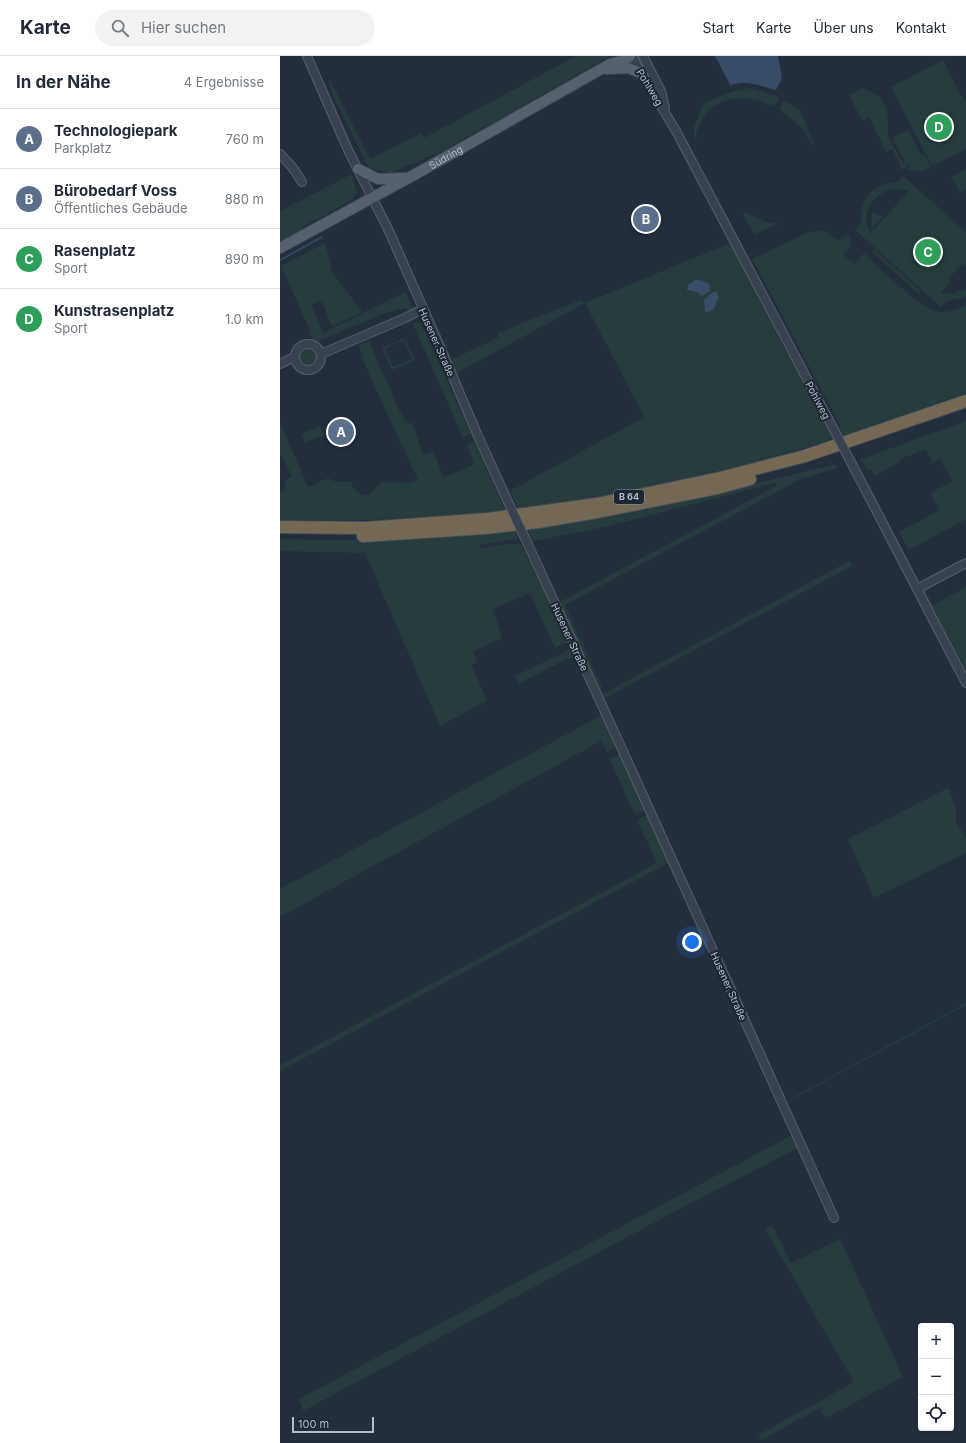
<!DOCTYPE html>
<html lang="de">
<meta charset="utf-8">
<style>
:root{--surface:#fff;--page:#f2f2f3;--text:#1f2937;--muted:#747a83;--line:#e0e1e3;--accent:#111827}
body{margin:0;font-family:Inter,sans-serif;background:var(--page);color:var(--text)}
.controls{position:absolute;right:12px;bottom:12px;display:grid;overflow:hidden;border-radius:4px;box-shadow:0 2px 6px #0003}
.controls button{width:36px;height:36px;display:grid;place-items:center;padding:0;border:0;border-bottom:1px solid var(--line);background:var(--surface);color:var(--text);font:20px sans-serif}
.scale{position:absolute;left:12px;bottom:10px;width:82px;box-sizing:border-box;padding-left:4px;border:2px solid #b4bcc9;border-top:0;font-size:11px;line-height:14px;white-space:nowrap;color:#b4bcc9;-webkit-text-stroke:3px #1d2633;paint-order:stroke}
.you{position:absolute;left:412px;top:886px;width:14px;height:14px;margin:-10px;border:3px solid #fff;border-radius:50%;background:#1a73e8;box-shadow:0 0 0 6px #1a73e833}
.badge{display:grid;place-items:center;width:26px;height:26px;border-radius:50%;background:var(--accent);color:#fff;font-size:13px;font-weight:700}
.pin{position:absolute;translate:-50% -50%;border:2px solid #fff;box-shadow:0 1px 4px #0006}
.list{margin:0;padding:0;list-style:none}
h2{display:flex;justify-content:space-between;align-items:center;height:52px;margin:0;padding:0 16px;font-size:17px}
h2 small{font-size:13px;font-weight:400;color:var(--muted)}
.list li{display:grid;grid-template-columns:26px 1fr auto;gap:12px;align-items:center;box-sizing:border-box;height:60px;padding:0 16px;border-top:1px solid var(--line)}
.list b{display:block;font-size:15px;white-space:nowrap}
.list p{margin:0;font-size:13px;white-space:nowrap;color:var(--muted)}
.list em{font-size:13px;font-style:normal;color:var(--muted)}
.icon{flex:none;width:22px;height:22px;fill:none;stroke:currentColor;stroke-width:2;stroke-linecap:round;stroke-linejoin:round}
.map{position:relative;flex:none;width:686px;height:1387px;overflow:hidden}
header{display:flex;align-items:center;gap:24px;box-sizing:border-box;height:56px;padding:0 20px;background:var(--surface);border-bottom:1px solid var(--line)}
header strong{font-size:19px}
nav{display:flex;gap:22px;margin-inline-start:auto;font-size:14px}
.search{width:280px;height:36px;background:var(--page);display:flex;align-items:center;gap:10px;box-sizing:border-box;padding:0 14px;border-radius:22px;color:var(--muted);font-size:15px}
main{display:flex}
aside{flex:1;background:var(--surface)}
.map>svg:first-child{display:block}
</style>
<header>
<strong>Karte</strong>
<div class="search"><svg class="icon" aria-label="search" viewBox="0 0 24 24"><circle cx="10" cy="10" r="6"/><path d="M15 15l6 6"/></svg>Hier suchen</div>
<nav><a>Start</a><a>Karte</a><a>Über uns</a><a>Kontakt</a></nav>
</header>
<main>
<aside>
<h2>In der Nähe<small>4 Ergebnisse</small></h2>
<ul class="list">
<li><span class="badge" style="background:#5c6f8a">A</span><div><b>Technologiepark</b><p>Parkplatz</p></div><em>760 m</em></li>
<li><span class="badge" style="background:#5c6f8a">B</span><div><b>Bürobedarf Voss</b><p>Öffentliches Gebäude</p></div><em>880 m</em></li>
<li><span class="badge" style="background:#2e9e5b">C</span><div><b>Rasenplatz</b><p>Sport</p></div><em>890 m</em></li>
<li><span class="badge" style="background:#2e9e5b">D</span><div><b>Kunstrasenplatz</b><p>Sport</p></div><em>1.0 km</em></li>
</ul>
</aside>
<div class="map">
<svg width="686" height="1387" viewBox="0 0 686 1387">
<rect width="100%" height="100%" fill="#242f3e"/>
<g fill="#263c3f" fill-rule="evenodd">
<polygon points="296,0 329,0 165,94 110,117 89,112 52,38 49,24 50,24 90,103 141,77 144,82"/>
<polygon points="663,4 686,49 686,93 652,110 611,31"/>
<path d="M470,32L494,39L500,42L494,51C461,35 423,40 416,82H414V71L423,48C439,40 453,34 470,32Z"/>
<polygon points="583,32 600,41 606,52 608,63 608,81 623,107 625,105 612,82 628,74 641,99 644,98 651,111 643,115 629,114 629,107 627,108 625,113 620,113 619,105 612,93 606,96 589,61 582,64 569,39"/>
<polygon points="504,44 520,54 535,90 534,90 521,71 499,53"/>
<polygon points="686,113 686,134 680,137 671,121"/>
<polygon points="72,118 77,137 74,142 42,161 23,170 21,176 0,187 0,155"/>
<path d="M623,120L686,176V208L685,210L682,208L669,222L671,225L661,237L672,238L686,233V240L678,243L667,245L661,251L575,174L581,167C580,150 587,135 604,128C614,125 615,129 623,120ZM611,133H620L629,135L593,174L592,173L603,161L592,156L591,174L592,175L591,177C580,158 592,139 611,133Z"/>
<polygon points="462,155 484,165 497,168 474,179"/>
<path d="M536,175C545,175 549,175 554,183L559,184L563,180H568C575,187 568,193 563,199L575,208L584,197C600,212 638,250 656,255C666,257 678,254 686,249V337L568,379L562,378L559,373L560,369L472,203L527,177Z"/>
<path d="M45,187L53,217L82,256L52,270L42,246L38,245L32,249L43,277L125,236L133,253L130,255L124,252L111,256L110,255L39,285L41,291C33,284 30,284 29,272L1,210Z"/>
<polygon points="450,187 505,294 507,293 552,381 548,385 467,408 385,428 320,441 238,453 230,435 364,361 305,247"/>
<polygon points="594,193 641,235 639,238 592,196"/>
<polygon points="301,244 305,247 175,318 169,305 219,281 217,277"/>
<polygon points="140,265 191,378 183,382 133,268"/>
<path d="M125,282L135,304L112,314L102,292ZM124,284L132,303L113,311L105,293Z"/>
<path d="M89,285L120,356L127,367H132L138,383L143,399L153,395L164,422L194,408L186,389L194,385L226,456L87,464H0V437L6,434L4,426L12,420L0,397V367L28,431L48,422L56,426L70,425C75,435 78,439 89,439L102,426L131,427L138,424L84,307L79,289Z"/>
<circle cx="28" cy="301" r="9"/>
<polygon points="686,365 686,463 629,494 619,476 660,454 650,437 673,425 660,403 653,407 646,393 623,402 618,407 594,420 591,413 587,414 581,403"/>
<polygon points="40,370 44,379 25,387 21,378"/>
<polygon points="556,408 558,412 521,423 285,549 322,632 319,634 280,546 498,429 494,427 325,471 253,485 248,474 321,462 439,436"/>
<polygon points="234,473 238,483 199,489 202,492 228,488 241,488 288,586 275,592 250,537 213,553 222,582 193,596 198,606 192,609 207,645 160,670 85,497 0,495 0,483 82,484"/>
<polygon points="569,505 572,510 323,643 321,639"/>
<polygon points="686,531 686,619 643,537 644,532 653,549"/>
<polygon points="291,593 294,601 281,606 239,628 235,620"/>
<polygon points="322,659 336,690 327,696 321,685 0,861 0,833"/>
<polygon points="340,699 366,753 355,759 329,702"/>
<polygon points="668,732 676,751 676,765 686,783 686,797 594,842 568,783"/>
<polygon points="368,758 390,806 0,1015 0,1009 377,807 357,764"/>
<polygon points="452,922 504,1039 502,1039 450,923"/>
<polygon points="686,947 686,949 511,1044 510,1043"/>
<polygon points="512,1079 518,1092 394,1156 23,1355 19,1343"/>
<polygon points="492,1169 511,1207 560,1183 623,1321 546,1362 540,1352 481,1384 478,1379 574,1326 485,1173"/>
</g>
<g fill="#394c67">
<path d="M435,0H498L502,22L496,34C478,29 468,24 450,29Z"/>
<path d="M415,224C420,224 427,225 430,230V235L422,240L417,236L407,234L408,229Z"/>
<polygon points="433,236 437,236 439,241 433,254 426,257 425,256 424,244"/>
</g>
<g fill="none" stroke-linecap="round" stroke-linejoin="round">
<polyline stroke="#394c67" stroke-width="1.5" points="0,204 42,181"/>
<defs>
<g id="minor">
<polyline points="27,0 68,94 108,173 158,286 198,380 228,446"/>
<polyline points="352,0 361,17 396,75 552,370"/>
<polyline points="363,0 381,35 385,52"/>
<polyline points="0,98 13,112 22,126"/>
<circle cx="28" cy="301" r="13"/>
<polyline points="41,298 125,262 143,253"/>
<polyline points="0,308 14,301"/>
<polyline points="574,412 686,627"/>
<polyline points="245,482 342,693 554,1162"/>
<polyline points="637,533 686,507"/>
</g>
<g id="major">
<polyline points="326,13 348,12 361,17"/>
<polyline points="78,113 98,123 126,122"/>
<path id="s1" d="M0,192L134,119L330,8L342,5L350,0"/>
</g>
<g id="highway">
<polyline points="0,471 86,472 208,463 317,448 440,422 525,400 686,345"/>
<polyline points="83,480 205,472 258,466 317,456 437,432 470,423"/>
</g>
</defs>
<use href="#minor" stroke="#565f6c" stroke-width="10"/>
<use href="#major" stroke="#414a57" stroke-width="12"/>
<use href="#highway" stroke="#434c59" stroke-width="14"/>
<use href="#minor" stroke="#38414e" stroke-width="8"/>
<use href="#major" stroke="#56606e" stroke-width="10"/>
<use href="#highway" stroke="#746855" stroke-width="12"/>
<defs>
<g id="minor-bridge">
<polyline points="552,370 574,412"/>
<polyline points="228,446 245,482"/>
</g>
</defs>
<use href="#minor-bridge" stroke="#565f6c" stroke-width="10" stroke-linecap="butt"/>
<use href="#minor-bridge" stroke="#38414e" stroke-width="8"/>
</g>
<g text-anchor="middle" stroke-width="4" stroke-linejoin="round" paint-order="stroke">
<rect fill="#1d2633" stroke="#878f9c" stroke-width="1" x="334" y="434" width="30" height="14" rx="3"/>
<g font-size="9" font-weight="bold" fill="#b4bcc9">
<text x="349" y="444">B 64</text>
</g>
<g font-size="10" fill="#b4bcc9" stroke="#1d2633">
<text transform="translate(370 31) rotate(59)" y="4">Pohlweg</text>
<text dy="4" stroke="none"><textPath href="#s1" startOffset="189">Südring</textPath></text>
<text transform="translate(157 286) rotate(66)" y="4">Husener Straße</text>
<text transform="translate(538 344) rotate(62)" y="4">Pohlweg</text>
<text transform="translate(290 581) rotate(65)" y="4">Husener Straße</text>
<text transform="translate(449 930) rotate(66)" y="4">Husener Straße</text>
</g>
</g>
</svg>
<div class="controls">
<button>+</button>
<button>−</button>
<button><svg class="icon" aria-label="locate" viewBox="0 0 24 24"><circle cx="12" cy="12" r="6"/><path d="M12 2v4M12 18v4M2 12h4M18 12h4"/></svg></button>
</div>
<div class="scale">100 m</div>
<div class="you"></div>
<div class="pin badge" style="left:61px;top:376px;background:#5c6f8a">A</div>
<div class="pin badge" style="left:366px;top:163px;background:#5c6f8a">B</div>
<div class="pin badge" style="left:648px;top:196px;background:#2e9e5b">C</div>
<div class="pin badge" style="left:659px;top:71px;background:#2e9e5b">D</div>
</div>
</main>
